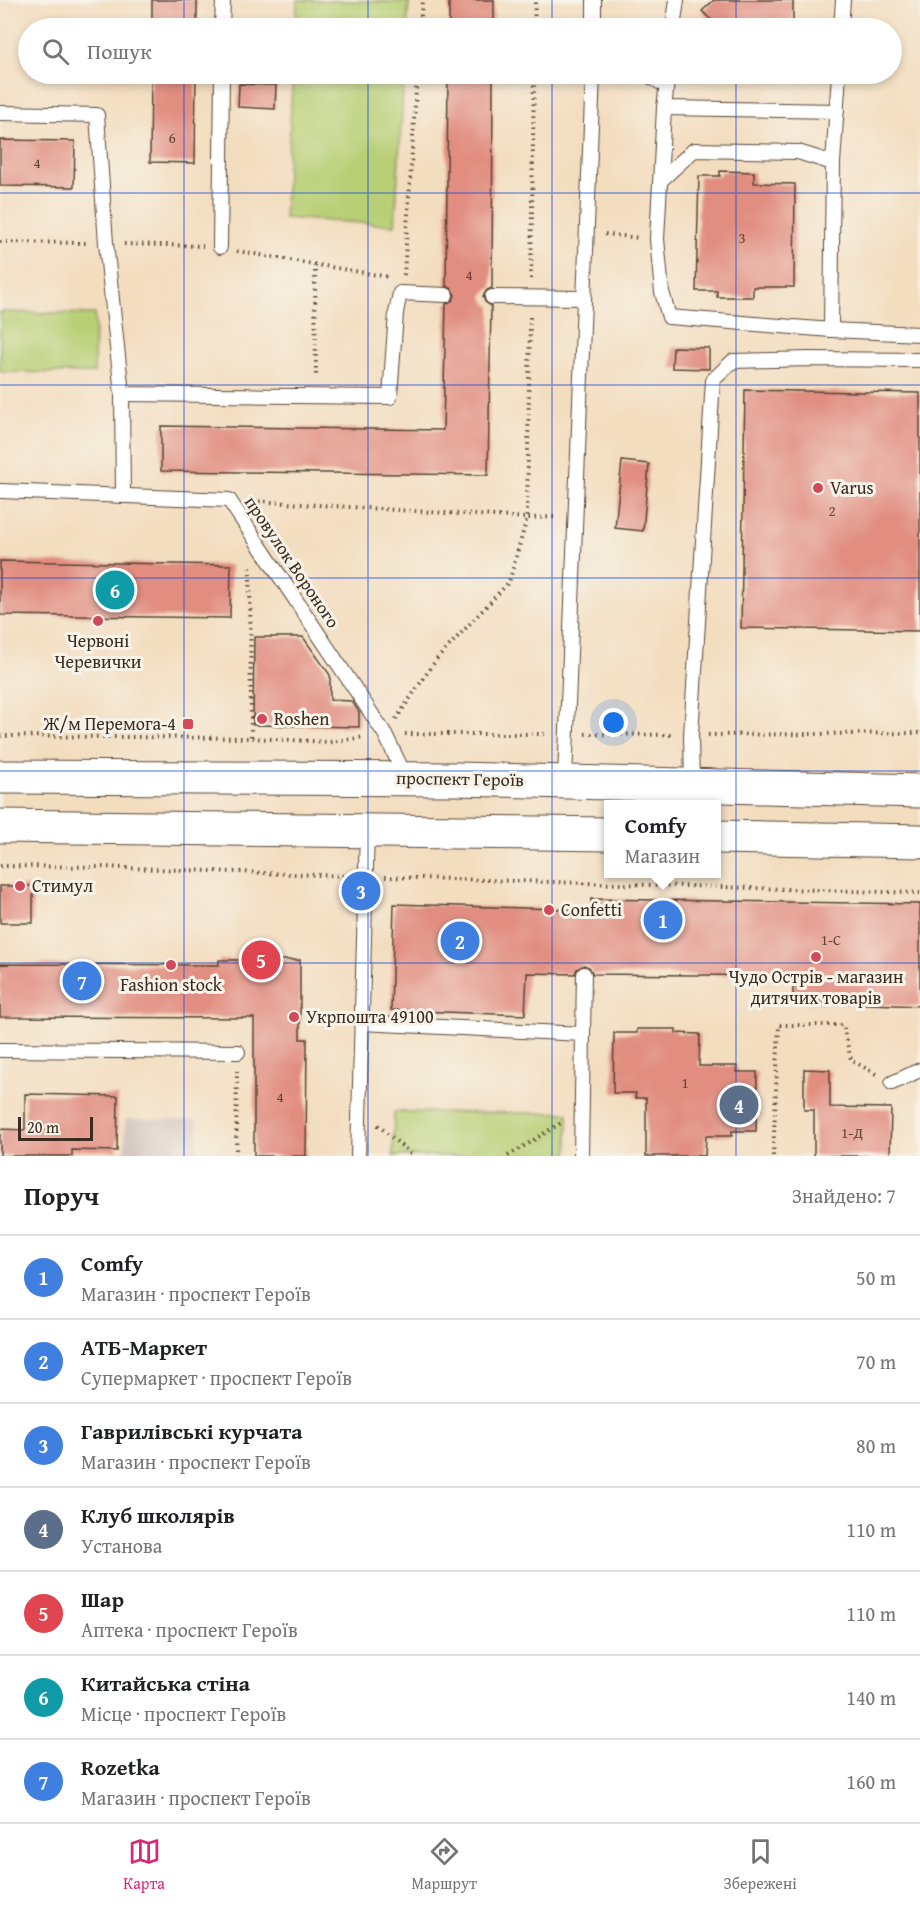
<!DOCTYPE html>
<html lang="uk">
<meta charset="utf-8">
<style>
:root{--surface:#fff;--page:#f2f2f2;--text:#202124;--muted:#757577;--line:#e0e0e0;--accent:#db2777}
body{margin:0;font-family:"Gentium Book Plus",serif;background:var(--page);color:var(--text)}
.scale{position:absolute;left:18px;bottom:15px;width:75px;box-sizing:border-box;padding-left:6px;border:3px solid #3b2a1e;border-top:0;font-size:16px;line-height:21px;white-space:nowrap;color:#3b2a1e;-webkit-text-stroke:4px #f7f3e8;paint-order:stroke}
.you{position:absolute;left:614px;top:723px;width:21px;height:21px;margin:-15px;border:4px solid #fff;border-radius:50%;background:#1a73e8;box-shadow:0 0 0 9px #1a73e833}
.badge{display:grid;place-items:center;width:39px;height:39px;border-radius:50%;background:var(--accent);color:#fff;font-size:20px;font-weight:700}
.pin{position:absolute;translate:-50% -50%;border:3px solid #fff;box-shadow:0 2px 6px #0006}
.popup{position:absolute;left:604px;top:800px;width:117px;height:78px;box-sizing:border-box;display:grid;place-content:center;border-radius:0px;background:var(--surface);filter:drop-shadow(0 2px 4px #0005);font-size:20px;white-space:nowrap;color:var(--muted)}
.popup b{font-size:22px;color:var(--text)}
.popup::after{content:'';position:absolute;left:50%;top:100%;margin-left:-12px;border:12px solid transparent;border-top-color:var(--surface)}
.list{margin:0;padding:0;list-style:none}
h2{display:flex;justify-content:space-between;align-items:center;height:78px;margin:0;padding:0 24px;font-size:26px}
h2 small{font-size:20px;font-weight:400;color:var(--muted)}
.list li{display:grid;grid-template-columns:39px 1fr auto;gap:18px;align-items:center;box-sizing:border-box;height:84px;padding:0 24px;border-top:2px solid var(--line)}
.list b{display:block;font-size:22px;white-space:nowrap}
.list p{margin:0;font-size:20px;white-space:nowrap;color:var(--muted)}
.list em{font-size:20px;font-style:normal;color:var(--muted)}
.icon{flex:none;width:33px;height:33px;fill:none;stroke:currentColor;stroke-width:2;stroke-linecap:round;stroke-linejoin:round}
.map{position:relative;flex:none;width:920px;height:1156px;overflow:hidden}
.search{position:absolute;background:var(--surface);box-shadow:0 3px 9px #0003;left:18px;right:18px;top:18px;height:66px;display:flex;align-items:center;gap:15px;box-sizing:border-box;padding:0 21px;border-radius:33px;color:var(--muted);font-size:22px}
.sheet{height:666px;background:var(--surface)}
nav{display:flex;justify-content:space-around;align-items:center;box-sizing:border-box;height:84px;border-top:2px solid var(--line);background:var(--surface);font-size:16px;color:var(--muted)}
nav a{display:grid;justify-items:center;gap:3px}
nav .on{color:var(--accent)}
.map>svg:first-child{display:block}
</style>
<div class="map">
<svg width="920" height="1156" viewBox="0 0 920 1156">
<rect width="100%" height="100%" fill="#f7f3e8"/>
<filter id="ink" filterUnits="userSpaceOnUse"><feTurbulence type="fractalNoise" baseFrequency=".0167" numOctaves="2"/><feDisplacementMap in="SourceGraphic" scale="12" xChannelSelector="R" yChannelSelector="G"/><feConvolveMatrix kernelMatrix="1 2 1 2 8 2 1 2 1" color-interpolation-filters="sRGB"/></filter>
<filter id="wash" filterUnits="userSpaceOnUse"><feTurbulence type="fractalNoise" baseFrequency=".008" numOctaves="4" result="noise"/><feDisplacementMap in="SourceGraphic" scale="24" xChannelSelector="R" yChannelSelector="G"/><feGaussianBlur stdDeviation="1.35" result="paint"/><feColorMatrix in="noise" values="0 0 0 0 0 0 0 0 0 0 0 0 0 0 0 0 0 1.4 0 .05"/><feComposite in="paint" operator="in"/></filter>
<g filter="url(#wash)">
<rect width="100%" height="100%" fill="#f3ddbf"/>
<polygon fill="#cfc0ba" points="125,1119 198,1120 197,1156 125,1156"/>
<g fill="#b8cf74" stroke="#7a7c49" stroke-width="1.5">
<polygon points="297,0 409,2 407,28 296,28"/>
<polygon points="293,74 404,74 395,225 284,218"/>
<polygon points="0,312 95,314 94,373 0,372"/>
<polygon points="394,1112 568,1113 568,1156 393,1156"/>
</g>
<g id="blocks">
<g fill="#e18d80">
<rect x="152" y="0" width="45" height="28"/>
<rect x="449" y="0" width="45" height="28"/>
<polygon points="714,0 793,0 793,28 711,28 712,21 702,11"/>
<polygon points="151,74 196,74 195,163 150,162"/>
<polygon points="448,74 493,74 492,288 487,290 483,296 485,302 491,306 488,475 161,471 161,426 443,430 446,304 453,300 455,295 451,288 446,286"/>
<polygon points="239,84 276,85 275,109 238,107"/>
<polygon points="0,140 75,141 74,187 0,186"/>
<polygon points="720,171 754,172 754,183 795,184 794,287 753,287 753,297 717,297 717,291 696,291 699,176 720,176"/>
<polygon points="673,347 709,348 709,369 672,368"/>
<polygon points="745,390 920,393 920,631 741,628"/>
<polygon points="622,461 649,464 643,531 615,528"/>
<polygon points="0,561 231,565 230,618 0,615"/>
<polygon points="254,637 303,637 330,675 330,700 352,701 359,712 359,727 253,725"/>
<rect x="0" y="886" width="33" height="37"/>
<polygon points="591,899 920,904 920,1006 793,1001 793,976 593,974 589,967 584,965 577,969 575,974 527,973 525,1015 391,1010 394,904 591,910"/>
<polygon points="219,960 300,960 300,1039 307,1039 306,1156 254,1156 254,1018 0,1017 0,964 219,965"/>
<polygon points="637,1029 676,1029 676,1033 700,1034 699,1066 737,1066 737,1072 757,1072 756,1131 732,1131 732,1136 706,1136 705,1156 646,1156 646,1098 635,1098 636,1093 613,1093 614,1033 637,1033"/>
<polygon points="804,1069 830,1070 830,1107 891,1108 890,1156 814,1156 814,1110 804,1110"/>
<polygon points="25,1094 118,1096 117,1151 72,1150 72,1156 0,1156 0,1129 25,1130"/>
</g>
</g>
</g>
<g filter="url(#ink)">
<use href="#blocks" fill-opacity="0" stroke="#574536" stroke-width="1.5"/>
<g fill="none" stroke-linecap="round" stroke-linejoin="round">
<defs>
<g id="service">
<polyline points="222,28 223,0"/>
<polyline points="594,28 594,0"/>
<polyline points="673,28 677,0"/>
<polyline points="841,28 843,0"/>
<polyline points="646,74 666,86"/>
<polyline points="668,74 664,108 837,111"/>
<polyline points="664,108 657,239 662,292 669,317 831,330 920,334"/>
<polyline points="0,113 97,115 106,243 122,394 390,397 396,313 400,293 446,295"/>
<polyline points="833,163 839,74"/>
<polyline points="661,180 694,150 798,152 833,163 831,330"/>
<polyline points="220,247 222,74"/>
<polyline points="492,297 584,298"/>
<polyline points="122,394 123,496"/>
<polyline points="0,491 229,500 385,734 406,778"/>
<polyline points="565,780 593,74"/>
<polyline points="692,785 691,735 713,380 733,361 808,359 920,360"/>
<polyline points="362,1023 583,1034"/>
<polyline points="0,1050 238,1052"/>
<polyline points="892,1083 920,1070"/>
<polyline points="358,1156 367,830"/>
<polyline points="581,1156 584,974"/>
</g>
<g id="secondary">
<polyline points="0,777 457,779 920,791"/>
<polyline points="0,826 609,834"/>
<polyline points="717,837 920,841"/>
</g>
</defs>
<use href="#service" stroke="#574536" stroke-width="16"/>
<use href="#secondary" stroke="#574536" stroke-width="35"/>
<g stroke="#574536" stroke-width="4" stroke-dasharray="1.5 4.5" stroke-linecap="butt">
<polyline points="420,28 422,0"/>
<polyline points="534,28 535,0"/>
<polyline points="605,234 640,238"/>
<polyline points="0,242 89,243"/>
<polyline points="124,244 203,246"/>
<polyline points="237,251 389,277"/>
<polyline points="315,265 316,378"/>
<polyline points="404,275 417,74"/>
<polyline points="531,279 534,74"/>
<polyline points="253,501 527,518 557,517"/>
<polyline points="250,567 251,738"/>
<polyline points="396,719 436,660 509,582 527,518 530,317"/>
<polyline points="405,734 548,734"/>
<polyline points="585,734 674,735"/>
<polyline points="708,735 920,733"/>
<polyline points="0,736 251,738 330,742 365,737"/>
<polyline points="0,866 101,867 347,876"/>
<polyline points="385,877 920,893"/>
<polyline points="378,1125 413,1156"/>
<polyline points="236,1156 237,1071"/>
<polyline points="508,1156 564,1121"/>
<polyline points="773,1156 779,1025 843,1025 851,1060 876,1074"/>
</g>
<use href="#service" stroke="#fff" stroke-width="14"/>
<use href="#secondary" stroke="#fff" stroke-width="33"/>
</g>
</g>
<path fill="none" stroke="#1d4ed8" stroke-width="1.5" stroke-opacity="0.55" d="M184,0V28M368,0V28M552,0V28M736,0V28M184,74V1156M368,74V1156M552,74V1156M736,74V1156M0,193H920M0,385H920M0,578H920M0,771H920M0,963H920"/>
<g fill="#d1495b" stroke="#f7f3e8" stroke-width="2">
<circle cx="818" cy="488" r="6"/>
<circle cx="98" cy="621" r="6"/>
<circle cx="262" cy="719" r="6"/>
<rect x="182" y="718" width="12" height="12" rx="3"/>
<circle cx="20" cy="886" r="6"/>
<circle cx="549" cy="910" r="6"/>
<circle cx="816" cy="957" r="6"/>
<circle cx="171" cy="965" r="6"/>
<circle cx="294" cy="1017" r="6"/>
</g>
<g text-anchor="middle" stroke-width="6" stroke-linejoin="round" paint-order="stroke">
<g font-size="15" fill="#644336">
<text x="172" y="143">6</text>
<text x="37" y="168">4</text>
<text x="742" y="243">3</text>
<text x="469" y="280">4</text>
<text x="832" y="516">2</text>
<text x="831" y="945">1-С</text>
<text x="685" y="1088">1</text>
<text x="280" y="1102">4</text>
<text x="852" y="1138">1-Д</text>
</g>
<g font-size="18" fill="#3b2a1e" stroke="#f7f3e8" text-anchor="start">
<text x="830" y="494">Varus</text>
<text x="98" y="647" text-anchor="middle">Червоні<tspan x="98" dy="21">Черевички</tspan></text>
<text x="274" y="725">Roshen</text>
<text x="176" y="730" text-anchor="end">Ж/м Перемога-4</text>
<text x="32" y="892">Стимул</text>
<text x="561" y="916">Confetti</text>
<text x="816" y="983" text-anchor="middle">Чудо Острів - магазин<tspan x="816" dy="21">дитячих товарів</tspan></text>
<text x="171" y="991" text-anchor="middle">Fashion stock</text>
<text x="306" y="1023">Укрпошта 49100</text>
</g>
<g font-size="18" fill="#3b2a1e" stroke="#f7f3e8">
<text transform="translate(292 562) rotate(56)" y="6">провулок Вороного</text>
<text transform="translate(460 779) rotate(1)" y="6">проспект Героїв</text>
</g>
</g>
</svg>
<div class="scale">20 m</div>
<div class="you"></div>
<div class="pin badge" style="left:663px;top:920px;background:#3f7fe0">1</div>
<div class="popup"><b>Comfy</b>Магазин</div>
<div class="pin badge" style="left:460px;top:941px;background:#3f7fe0">2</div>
<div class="pin badge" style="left:361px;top:891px;background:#3f7fe0">3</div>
<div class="pin badge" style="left:739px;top:1105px;background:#5c6f8a">4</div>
<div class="pin badge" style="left:261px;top:960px;background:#e0444e">5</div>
<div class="pin badge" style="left:115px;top:590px;background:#0f9aa8">6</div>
<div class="pin badge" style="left:82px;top:981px;background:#3f7fe0">7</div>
<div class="search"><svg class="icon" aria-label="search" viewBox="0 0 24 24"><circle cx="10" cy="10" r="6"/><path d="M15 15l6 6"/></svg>Пошук</div>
</div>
<section class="sheet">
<h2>Поруч<small>Знайдено: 7</small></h2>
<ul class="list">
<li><span class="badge" style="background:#3f7fe0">1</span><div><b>Comfy</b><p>Магазин · проспект Героїв</p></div><em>50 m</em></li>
<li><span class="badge" style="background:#3f7fe0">2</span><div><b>АТБ-Маркет</b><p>Супермаркет · проспект Героїв</p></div><em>70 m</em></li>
<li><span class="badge" style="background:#3f7fe0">3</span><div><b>Гаврилівські курчата</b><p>Магазин · проспект Героїв</p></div><em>80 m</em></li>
<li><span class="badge" style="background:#5c6f8a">4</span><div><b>Клуб школярів</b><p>Установа</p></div><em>110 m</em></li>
<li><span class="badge" style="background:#e0444e">5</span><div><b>Шар</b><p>Аптека · проспект Героїв</p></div><em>110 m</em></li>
<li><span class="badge" style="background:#0f9aa8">6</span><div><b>Китайська стіна</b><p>Місце · проспект Героїв</p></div><em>140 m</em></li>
<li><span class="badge" style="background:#3f7fe0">7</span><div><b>Rozetka</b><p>Магазин · проспект Героїв</p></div><em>160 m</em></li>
</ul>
</section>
<nav>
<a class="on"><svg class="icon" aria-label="map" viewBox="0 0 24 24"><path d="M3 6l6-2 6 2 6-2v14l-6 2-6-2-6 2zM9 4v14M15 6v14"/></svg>Карта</a>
<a><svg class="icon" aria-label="directions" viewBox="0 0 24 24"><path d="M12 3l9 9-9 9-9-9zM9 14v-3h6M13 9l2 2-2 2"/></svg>Маршрут</a>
<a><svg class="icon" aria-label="saved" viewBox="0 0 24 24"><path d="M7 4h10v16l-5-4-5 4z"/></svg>Збережені</a>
</nav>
